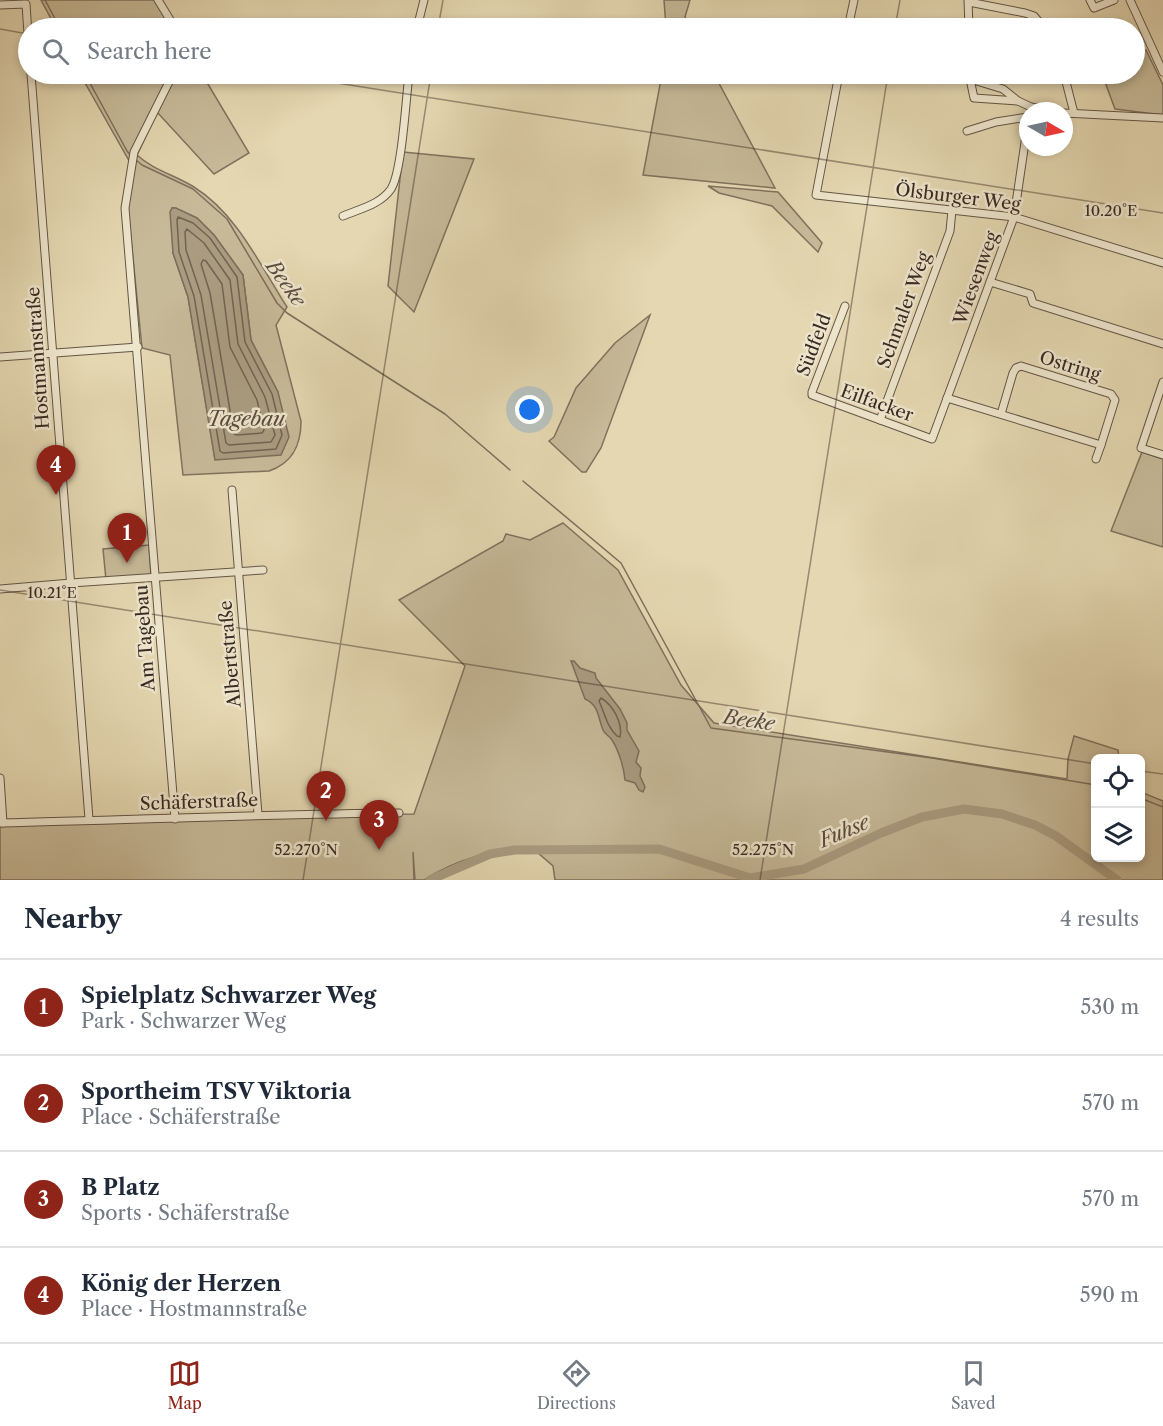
<!DOCTYPE html>
<meta charset="utf-8">
<style>
:root{--surface:#fff;--page:#f6f6f7;--text:#1f2937;--muted:#747a83;--line:#e0e1e3;--accent:#8f2418}
body{margin:0;font-family:"Libre Caslon Text",serif;background:var(--page);color:var(--text)}
.controls{position:absolute;right:18px;bottom:18px;display:grid;overflow:hidden;border-radius:9px;box-shadow:0 3px 9px #0003}
.controls button{width:54px;height:54px;display:grid;place-items:center;padding:0;border:0;border-bottom:2px solid var(--line);background:var(--surface);color:var(--text);font:30px sans-serif}
.compass{position:absolute;left:1019px;top:102px;width:54px;height:54px;border-radius:50%;background:var(--surface);box-shadow:0 3px 9px #0003;rotate:99deg}
.you{position:absolute;left:530px;top:410px;width:21px;height:21px;margin:-15px;border:4px solid #fff;border-radius:50%;background:#1a73e8;box-shadow:0 0 0 9px #1a73e833}
.badge{display:grid;place-items:center;width:39px;height:39px;border-radius:50%;background:var(--accent);color:#fff;font-size:20px;font-weight:700}
.pin{position:absolute;translate:-50% -50px;filter:drop-shadow(0 2px 3px #0008)}
.pin::after{content:'';position:absolute;top:32px;width:21px;height:18px;background:inherit;clip-path:polygon(0 0,100% 0,50% 100%)}
.list{margin:0;padding:0;list-style:none}
h2{display:flex;justify-content:space-between;align-items:center;height:78px;margin:0;padding:0 24px;font-size:26px}
h2 small{font-size:20px;font-weight:400;color:var(--muted)}
.list li{display:grid;grid-template-columns:39px 1fr auto;gap:18px;align-items:center;box-sizing:border-box;height:96px;padding:0 24px;border-top:2px solid var(--line)}
.list b{display:block;font-size:22px;white-space:nowrap}
.list p{margin:0;font-size:20px;white-space:nowrap;color:var(--muted)}
.list em{font-size:20px;font-style:normal;color:var(--muted)}
.icon{flex:none;width:33px;height:33px;fill:none;stroke:currentColor;stroke-width:2;stroke-linecap:round;stroke-linejoin:round}
.map{position:relative;flex:none;width:1163px;height:880px;overflow:hidden}
.search{position:absolute;background:var(--surface);box-shadow:0 3px 9px #0003;left:18px;right:18px;top:18px;height:66px;display:flex;align-items:center;gap:15px;box-sizing:border-box;padding:0 21px;border-radius:33px;color:var(--muted);font-size:22px}
.sheet{height:462px;background:var(--surface)}
nav{display:flex;justify-content:space-around;align-items:center;box-sizing:border-box;height:84px;border-top:2px solid var(--line);background:var(--surface);font-size:16px;color:var(--muted)}
nav a{display:grid;justify-items:center;gap:3px}
nav .on{color:var(--accent)}
.map>svg:first-child{display:block}
</style>
<div class="map">
<svg width="1163" height="880" viewBox="0 0 1163 880">
<rect width="100%" height="100%" fill="#e4d7b1"/>
<filter id="stains"><feTurbulence type="fractalNoise" baseFrequency=".00333" numOctaves="4"/><feColorMatrix values="0 0 0 0 .2 0 0 0 0 .09 0 0 0 0 .02 0 0 0 .5 -.17"/></filter>
<radialGradient id="worn" r=".72"><stop offset=".6" stop-color="#630" stop-opacity="0"/><stop offset="1" stop-color="#630" stop-opacity=".3"/></radialGradient>
<g fill="#c7ba99" stroke="#80725e" stroke-width="1.5" fill-rule="evenodd">
<polygon points="41,0 157,0 174,28 56,28"/>
<polygon points="664,0 690,0 685,17 691,28 666,28"/>
<polygon points="1146,50 1163,85 1163,115 1115,109 1102,74 1134,74 1135,55"/>
<path d="M80,74H202L249,153L214,174L157,112L137,155C153,170 175,175 194,187C237,214 260,265 287,307L276,325L301,421C301,445 293,463 269,471L183,475L170,355L142,348L128,208L132,166ZM172,208H175L197,218L214,235L243,275L251,340L278,392L215,459L188,297L173,253Z"/>
<polygon points="662,74 714,74 775,188 643,175"/>
<polygon points="403,152 474,159 414,312 388,286"/>
<polygon points="708,186 778,192 822,243 818,252 772,206 719,193"/>
<polygon points="650,315 601,448 586,472 582,472 549,441 554,437 576,388 615,343"/>
<polygon points="1142,452 1163,459 1163,547 1111,531"/>
<path d="M563,523L618,570L681,685L714,723L1067,779L1068,759L1074,736L1118,750L1119,758H1096V858H1140L1141,792L1163,801V880H555L553,866L531,847C498,847 452,861 424,880H415L413,852L414,880H0V824L258,816L414,814L465,666L399,600L503,541L506,534L530,540Z"/>
<polygon points="149,545 151,577 106,580 103,549"/>
</g>
<g fill="#aa9c81" stroke="#7d6e5b" stroke-width="1.5">
<polygon points="172,208 176,208 197,218 214,235 243,275 251,340 278,392 289,437 281,455 215,460 188,297 173,253 170,212"/>
<path d="M571,661H574L580,668L595,673L596,678L620,709L627,723V730L639,751L636,762L641,768L640,776L645,787L643,792L639,790L635,783L625,780C624,768 619,751 612,740C610,736 605,735 603,730C598,718 599,705 585,699Z"/>
</g>
<g fill="none" stroke-linecap="round" stroke-linejoin="round">
<g stroke="#726352" stroke-width="1.5">
<polygon points="178,217 193,223 210,238 237,277 245,342 272,394 282,435 276,449 223,453 220,451 194,296 179,252 177,220"/>
<polygon points="187,229 204,243 230,280 238,344 265,397 275,435 271,442 229,445 226,443 201,295 186,250 185,232"/>
<polygon points="203,260 206,261 222,284 230,347 257,400 264,430 262,433 237,435 234,434 210,293 201,264"/>
<path d="M601,698C613,705 623,723 620,737L617,736C607,727 605,714 599,701Z"/>
</g>
<g stroke="#7d6e5b" stroke-width="1.5">
<polyline points="45,0 60,28"/>
<polyline points="85,74 127,151 131,156"/>
<polyline points="135,159 142,165 193,189 227,219 277,303 287,313 445,414 510,470"/>
<polyline points="523,481 621,563 711,728 932,758 1096,785"/>
<polyline points="1140,798 1163,807"/>
</g>
<polyline stroke="#aa9c81" stroke-width="9" points="430,880 490,854 515,850 659,849 750,878 804,869 881,833 922,817 964,809 1002,814 1035,825 1056,836 1117,880"/>
<defs>
<g id="minor">
<polyline points="158,0 175,28"/>
<polyline points="968,0 969,28"/>
<polyline points="1090,0 1094,8 1114,0"/>
<polyline points="1130,0 1163,72"/>
<polyline points="969,2 1025,13 1034,16 1044,28"/>
<polyline points="0,5 26,4 28,34"/>
<polyline points="417,28 424,0"/>
<polyline points="848,28 854,0"/>
<polyline points="31,74 89,819"/>
<polyline points="173,74 134,152 125,208 175,819"/>
<polyline points="839,74 816,195 1014,217 1163,263"/>
<polyline points="970,74 970,79 1003,89 1018,101 1031,107 1049,111"/>
<polyline points="1064,74 1074,113"/>
<polyline points="970,79 974,98 1018,101"/>
<polyline points="1064,113 1163,118"/>
<polyline points="967,131 996,122 1028,117"/>
<path d="M343,216C359,209 380,205 391,189C402,172 406,98 409,74"/>
<polyline points="990,282 1030,294 1033,303 1163,344"/>
<polyline points="845,306 812,392 812,395 932,439 1014,217 1028,122"/>
<polyline points="0,357 138,347"/>
<polyline points="1163,382 1141,448 1163,455"/>
<polyline points="947,398 1101,445 1115,400 1111,394 1021,366 1016,368 1013,373 1001,414"/>
<polyline points="880,420 950,231 952,210"/>
<polyline points="1096,459 1101,445"/>
<polyline points="232,490 258,814"/>
<polyline points="0,589 71,583 263,570"/>
<polyline points="0,778 3,823"/>
<path d="M0,823C133,820 266,814 399,813"/>
</g>
</defs>
<use href="#minor" stroke="#645546" stroke-width="9"/>
<use href="#minor" stroke="#ede5cc" stroke-width="7"/>
</g>
<path fill="none" stroke="#392a23" stroke-width="1.5" stroke-opacity="0.45" d="M438,28L443,0M895,28L900,0M0,29L28,34M280,74L1163,213M0,590L1096,764M1140,771L1163,774M303,880L431,74M760,880L888,74"/>
<g text-anchor="middle" stroke-width="5" stroke-linejoin="round" paint-order="stroke">
<g font-size="18" fill="#392a23" stroke="#ede5cc">
<text transform="translate(958 197) rotate(7)" y="6">Ölsburger Weg</text>
<text transform="translate(976 278) rotate(-70)" y="6">Wiesenweg</text>
<text transform="translate(904 310) rotate(-70)" y="6">Schmaler Weg</text>
<text transform="translate(814 345) rotate(-69)" y="6">Südfeld</text>
<text transform="translate(38 358) rotate(-94)" y="6">Hostmannstraße</text>
<text transform="translate(1070 366) rotate(17)" y="6">Ostring</text>
<text transform="translate(877 403) rotate(20)" y="6">Eilfacker</text>
<text transform="translate(145 638) rotate(-94)" y="6">Am Tagebau</text>
<text transform="translate(230 654) rotate(-95)" y="6">Albertstraße</text>
<text transform="translate(199 802) rotate(-2)" y="6">Schäferstraße</text>
</g>
<g font-size="20" font-style="italic" fill="#5b4c3f" stroke="#ede5cc">
<text transform="translate(286 283) rotate(54)" y="7">Beeke</text>
<text x="246" y="426">Tagebau</text>
<text transform="translate(749 720) rotate(8)" y="7">Beeke</text>
<text transform="translate(844 831) rotate(-23)" y="7">Fuhse</text>
</g>
</g>
<g font-size="15" text-anchor="middle" fill="#392a23" stroke="#ede5cc" stroke-width="5" stroke-linejoin="round" paint-order="stroke">
<text x="1111" y="216">10.20°E</text>
<text x="52" y="598">10.21°E</text>
<text x="306" y="855">52.270°N</text>
<text x="763" y="855">52.275°N</text>
</g>
<rect width="100%" height="100%" filter="url(#stains)"/>
<rect width="100%" height="100%" fill="url(#worn)"/>
</svg>
<div class="controls">
<button><svg class="icon" aria-label="locate" viewBox="0 0 24 24"><circle cx="12" cy="12" r="6"/><path d="M12 2v4M12 18v4M2 12h4M18 12h4"/></svg></button>
<button><svg class="icon" aria-label="layers" viewBox="0 0 24 24"><path d="M12 4l9 5-9 5-9-5zM3 14l9 5 9-5"/></svg></button>
</div>
<svg class="compass" viewBox="-18 -18 36 36"><path d="M0-13l5 13h-10z" fill="#e53935"/><path d="M0 13l5-13h-10z" fill="#747a83"/></svg>
<div class="you"></div>
<div class="pin badge" style="left:127px;top:563px">1</div>
<div class="pin badge" style="left:326px;top:821px">2</div>
<div class="pin badge" style="left:379px;top:850px">3</div>
<div class="pin badge" style="left:56px;top:495px">4</div>
<div class="search"><svg class="icon" aria-label="search" viewBox="0 0 24 24"><circle cx="10" cy="10" r="6"/><path d="M15 15l6 6"/></svg>Search here</div>
</div>
<section class="sheet">
<h2>Nearby<small>4 results</small></h2>
<ul class="list">
<li><span class="badge">1</span><div><b>Spielplatz Schwarzer Weg</b><p>Park · Schwarzer Weg</p></div><em>530 m</em></li>
<li><span class="badge">2</span><div><b>Sportheim TSV Viktoria</b><p>Place · Schäferstraße</p></div><em>570 m</em></li>
<li><span class="badge">3</span><div><b>B Platz</b><p>Sports · Schäferstraße</p></div><em>570 m</em></li>
<li><span class="badge">4</span><div><b>König der Herzen</b><p>Place · Hostmannstraße</p></div><em>590 m</em></li>
</ul>
</section>
<nav>
<a class="on"><svg class="icon" aria-label="map" viewBox="0 0 24 24"><path d="M3 6l6-2 6 2 6-2v14l-6 2-6-2-6 2zM9 4v14M15 6v14"/></svg>Map</a>
<a><svg class="icon" aria-label="directions" viewBox="0 0 24 24"><path d="M12 3l9 9-9 9-9-9zM9 14v-3h6M13 9l2 2-2 2"/></svg>Directions</a>
<a><svg class="icon" aria-label="saved" viewBox="0 0 24 24"><path d="M7 4h10v16l-5-4-5 4z"/></svg>Saved</a>
</nav>
